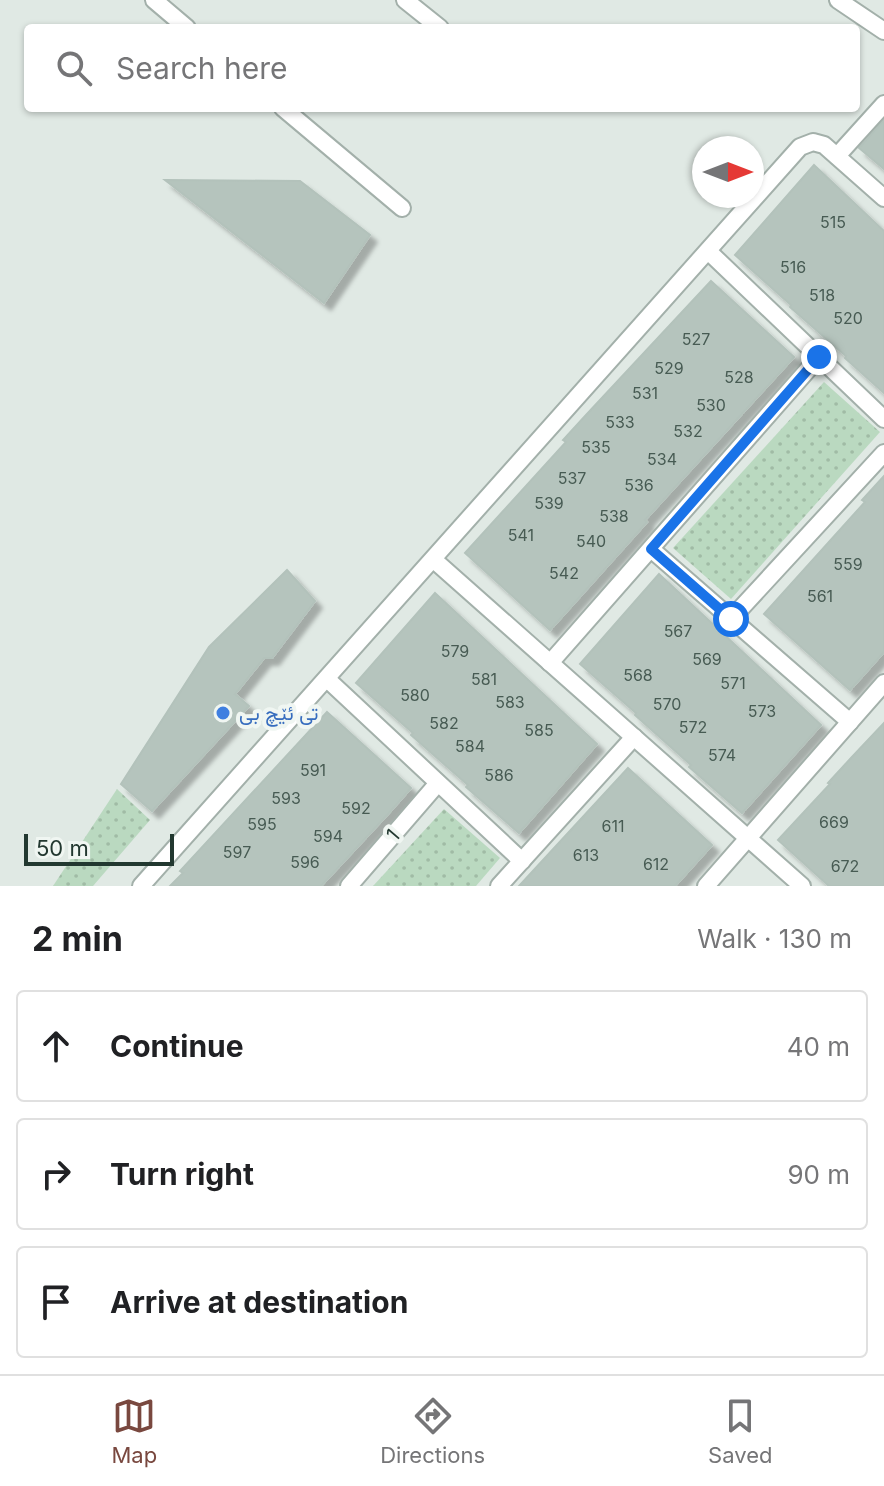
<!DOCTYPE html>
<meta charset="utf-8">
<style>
:root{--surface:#fff;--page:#f2f2f2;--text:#202124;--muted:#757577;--line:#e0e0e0;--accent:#79483f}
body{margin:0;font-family:Inter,Vazirmatn,sans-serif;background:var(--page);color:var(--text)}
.compass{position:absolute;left:692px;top:136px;width:72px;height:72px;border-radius:50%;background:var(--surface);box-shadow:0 2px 6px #0004;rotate:90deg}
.scale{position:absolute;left:24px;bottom:20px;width:150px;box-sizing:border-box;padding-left:8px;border:4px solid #223830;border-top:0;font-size:22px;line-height:28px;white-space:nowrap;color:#223830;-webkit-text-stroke:6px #f0f6f2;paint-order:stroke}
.stop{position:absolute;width:24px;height:24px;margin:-18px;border:6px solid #1a73e8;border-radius:50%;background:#fff}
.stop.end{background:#1a73e8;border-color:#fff;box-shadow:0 2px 8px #0008}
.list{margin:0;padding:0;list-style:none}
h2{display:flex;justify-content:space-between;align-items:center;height:104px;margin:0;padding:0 32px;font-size:34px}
h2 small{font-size:26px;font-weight:400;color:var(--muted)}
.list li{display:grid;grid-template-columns:52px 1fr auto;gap:24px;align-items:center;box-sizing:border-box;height:112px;margin:0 16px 16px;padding:0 16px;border:2px solid var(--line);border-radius:8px}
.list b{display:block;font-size:30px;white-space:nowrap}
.list em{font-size:26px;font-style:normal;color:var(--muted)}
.icon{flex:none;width:44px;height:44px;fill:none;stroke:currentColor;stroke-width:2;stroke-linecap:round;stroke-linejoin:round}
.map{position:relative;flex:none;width:884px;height:886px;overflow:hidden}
.search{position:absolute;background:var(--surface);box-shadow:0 2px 6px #0004;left:24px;right:24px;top:24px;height:88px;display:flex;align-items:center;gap:20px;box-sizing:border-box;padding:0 28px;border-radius:8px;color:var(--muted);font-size:30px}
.sheet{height:488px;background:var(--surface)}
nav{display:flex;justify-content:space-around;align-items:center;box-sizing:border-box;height:112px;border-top:2px solid var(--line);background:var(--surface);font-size:22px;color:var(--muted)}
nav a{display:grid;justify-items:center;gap:4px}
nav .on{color:var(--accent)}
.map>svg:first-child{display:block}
</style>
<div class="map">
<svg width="884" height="886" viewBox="0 0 884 886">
<defs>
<pattern id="park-dots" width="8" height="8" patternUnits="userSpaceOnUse" patternTransform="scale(2)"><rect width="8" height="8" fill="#bad9c0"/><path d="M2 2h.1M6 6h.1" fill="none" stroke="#a0bba5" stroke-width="1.8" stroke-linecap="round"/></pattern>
<filter id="shadow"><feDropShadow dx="7" dy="7" stdDeviation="2" flood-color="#0004"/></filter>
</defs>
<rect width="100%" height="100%" fill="#e0e9e4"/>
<g fill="url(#park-dots)">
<polygon points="824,382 880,432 731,599 673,548"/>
<polygon points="117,789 150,820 93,886 53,886"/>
<polygon points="444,809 500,858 476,886 373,886"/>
</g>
<g fill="#b5c4bd" stroke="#b3c2bb" stroke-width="2" filter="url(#shadow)">
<polygon points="884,120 884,169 859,148"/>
<polygon points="814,165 884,231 884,393 845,358 846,356 790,307 791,305 735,255"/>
<polygon points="165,180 300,181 370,235 324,303"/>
<polygon points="711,281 794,357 645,520 647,522 550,630 465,553 566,442 563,440 586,415"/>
<polygon points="884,476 884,652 850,690 764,614 865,502 862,500"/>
<polygon points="287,570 315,601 272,658 264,658 235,694 249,706 152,811 121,784 209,647"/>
<polygon points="659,574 821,725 742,813 689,767 691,765 635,715 636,713 580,664"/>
<polygon points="435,593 597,744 519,833 466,787 468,785 411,735 413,733 356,683"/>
<polygon points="327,712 411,788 388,814 321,886 170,886 183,873 180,871"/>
<polygon points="884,723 884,886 829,886 778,840 830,784 828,783 851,758"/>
<polygon points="628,768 712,845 675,886 519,886"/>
</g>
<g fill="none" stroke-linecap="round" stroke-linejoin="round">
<defs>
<g id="street">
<polyline points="154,0 187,28"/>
<polyline points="405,0 440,28"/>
<polyline points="838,0 884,31"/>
<polyline points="283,108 402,208"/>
<polyline points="837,156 884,104"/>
<polyline points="708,251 884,419"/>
<polyline points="651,549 850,722"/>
<polyline points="434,560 802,886"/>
<polyline points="731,619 884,453"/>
<polyline points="550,663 819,357"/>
<polyline points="327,679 522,861"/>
<polyline points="141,886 800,147 813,142 824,145 884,198"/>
<polyline points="349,886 438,783"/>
<polyline points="499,886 634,737"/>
<polyline points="706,886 884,683"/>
</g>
</defs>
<use href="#street" stroke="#a3b0aa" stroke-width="20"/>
<use href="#street" stroke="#fff" stroke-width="16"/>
</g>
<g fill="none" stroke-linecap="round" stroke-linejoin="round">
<polyline stroke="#1a73e8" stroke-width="10" points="731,619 651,549 819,357"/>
</g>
<circle fill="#3f7fe0" stroke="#f0f6f2" stroke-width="3" cx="223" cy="713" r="8"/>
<g text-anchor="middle" stroke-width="8" stroke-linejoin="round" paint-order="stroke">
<g font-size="16" fill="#475b53">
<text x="833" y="228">515</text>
<text x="793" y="273">516</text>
<text x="822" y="301">518</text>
<text x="848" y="324">520</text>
<text x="696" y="345">527</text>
<text x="669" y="374">529</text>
<text x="739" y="383">528</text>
<text x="645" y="399">531</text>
<text x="711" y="411">530</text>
<text x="620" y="428">533</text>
<text x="688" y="437">532</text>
<text x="596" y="453">535</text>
<text x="662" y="465">534</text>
<text x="572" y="484">537</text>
<text x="639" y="491">536</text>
<text x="549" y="509">539</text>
<text x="614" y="522">538</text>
<text x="521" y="541">541</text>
<text x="591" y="547">540</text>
<text x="848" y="570">559</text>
<text x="564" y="579">542</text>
<text x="820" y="602">561</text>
<text x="678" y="637">567</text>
<text x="455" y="657">579</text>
<text x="707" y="665">569</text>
<text x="638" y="681">568</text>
<text x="484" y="685">581</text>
<text x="733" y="689">571</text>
<text x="415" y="701">580</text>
<text x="510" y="708">583</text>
<text x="667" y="710">570</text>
<text x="762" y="717">573</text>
<text x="444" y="729">582</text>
<text x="693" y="733">572</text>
<text x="539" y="736">585</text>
<text x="470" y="752">584</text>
<text x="722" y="761">574</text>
<text x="313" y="776">591</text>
<text x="499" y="781">586</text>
<text x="286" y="804">593</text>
<text x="356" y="814">592</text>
<text x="834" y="828">669</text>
<text x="262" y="830">595</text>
<text x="613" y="832">611</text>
<text x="328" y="842">594</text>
<text x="237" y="858">597</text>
<text x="586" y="861">613</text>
<text x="305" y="868">596</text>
<text x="656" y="870">612</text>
<text x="845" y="872">672</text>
</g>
<g font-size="20" fill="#366cbe" stroke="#f0f6f2" text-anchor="start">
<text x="239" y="720">تی ئێچ بی</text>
</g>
<g font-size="20" fill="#223830" stroke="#f0f6f2">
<text transform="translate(393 835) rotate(-49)" y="7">1</text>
</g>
</g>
</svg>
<svg class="compass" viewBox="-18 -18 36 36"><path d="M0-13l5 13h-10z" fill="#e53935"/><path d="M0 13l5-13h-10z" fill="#757577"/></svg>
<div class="scale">50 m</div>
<div class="stop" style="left:731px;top:619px"></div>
<div class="stop end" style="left:819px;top:357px"></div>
<div class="search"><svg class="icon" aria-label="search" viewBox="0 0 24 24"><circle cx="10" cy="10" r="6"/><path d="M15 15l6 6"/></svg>Search here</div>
</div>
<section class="sheet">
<h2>2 min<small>Walk · 130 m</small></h2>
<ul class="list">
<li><svg class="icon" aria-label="ahead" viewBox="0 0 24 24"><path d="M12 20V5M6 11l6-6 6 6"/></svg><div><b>Continue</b></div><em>40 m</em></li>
<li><svg class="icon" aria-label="right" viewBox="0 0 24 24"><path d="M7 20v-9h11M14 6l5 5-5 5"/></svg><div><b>Turn right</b></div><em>90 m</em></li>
<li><svg class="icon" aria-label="arrive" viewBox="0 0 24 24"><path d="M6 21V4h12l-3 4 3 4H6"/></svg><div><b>Arrive at destination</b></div></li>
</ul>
</section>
<nav>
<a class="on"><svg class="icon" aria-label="map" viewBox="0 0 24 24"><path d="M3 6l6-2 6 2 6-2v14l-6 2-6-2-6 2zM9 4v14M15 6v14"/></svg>Map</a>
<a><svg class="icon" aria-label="directions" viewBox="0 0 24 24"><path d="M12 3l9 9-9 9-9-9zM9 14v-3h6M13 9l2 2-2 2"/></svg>Directions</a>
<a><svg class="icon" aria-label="saved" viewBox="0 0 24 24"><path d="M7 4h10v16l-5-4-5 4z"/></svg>Saved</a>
</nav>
